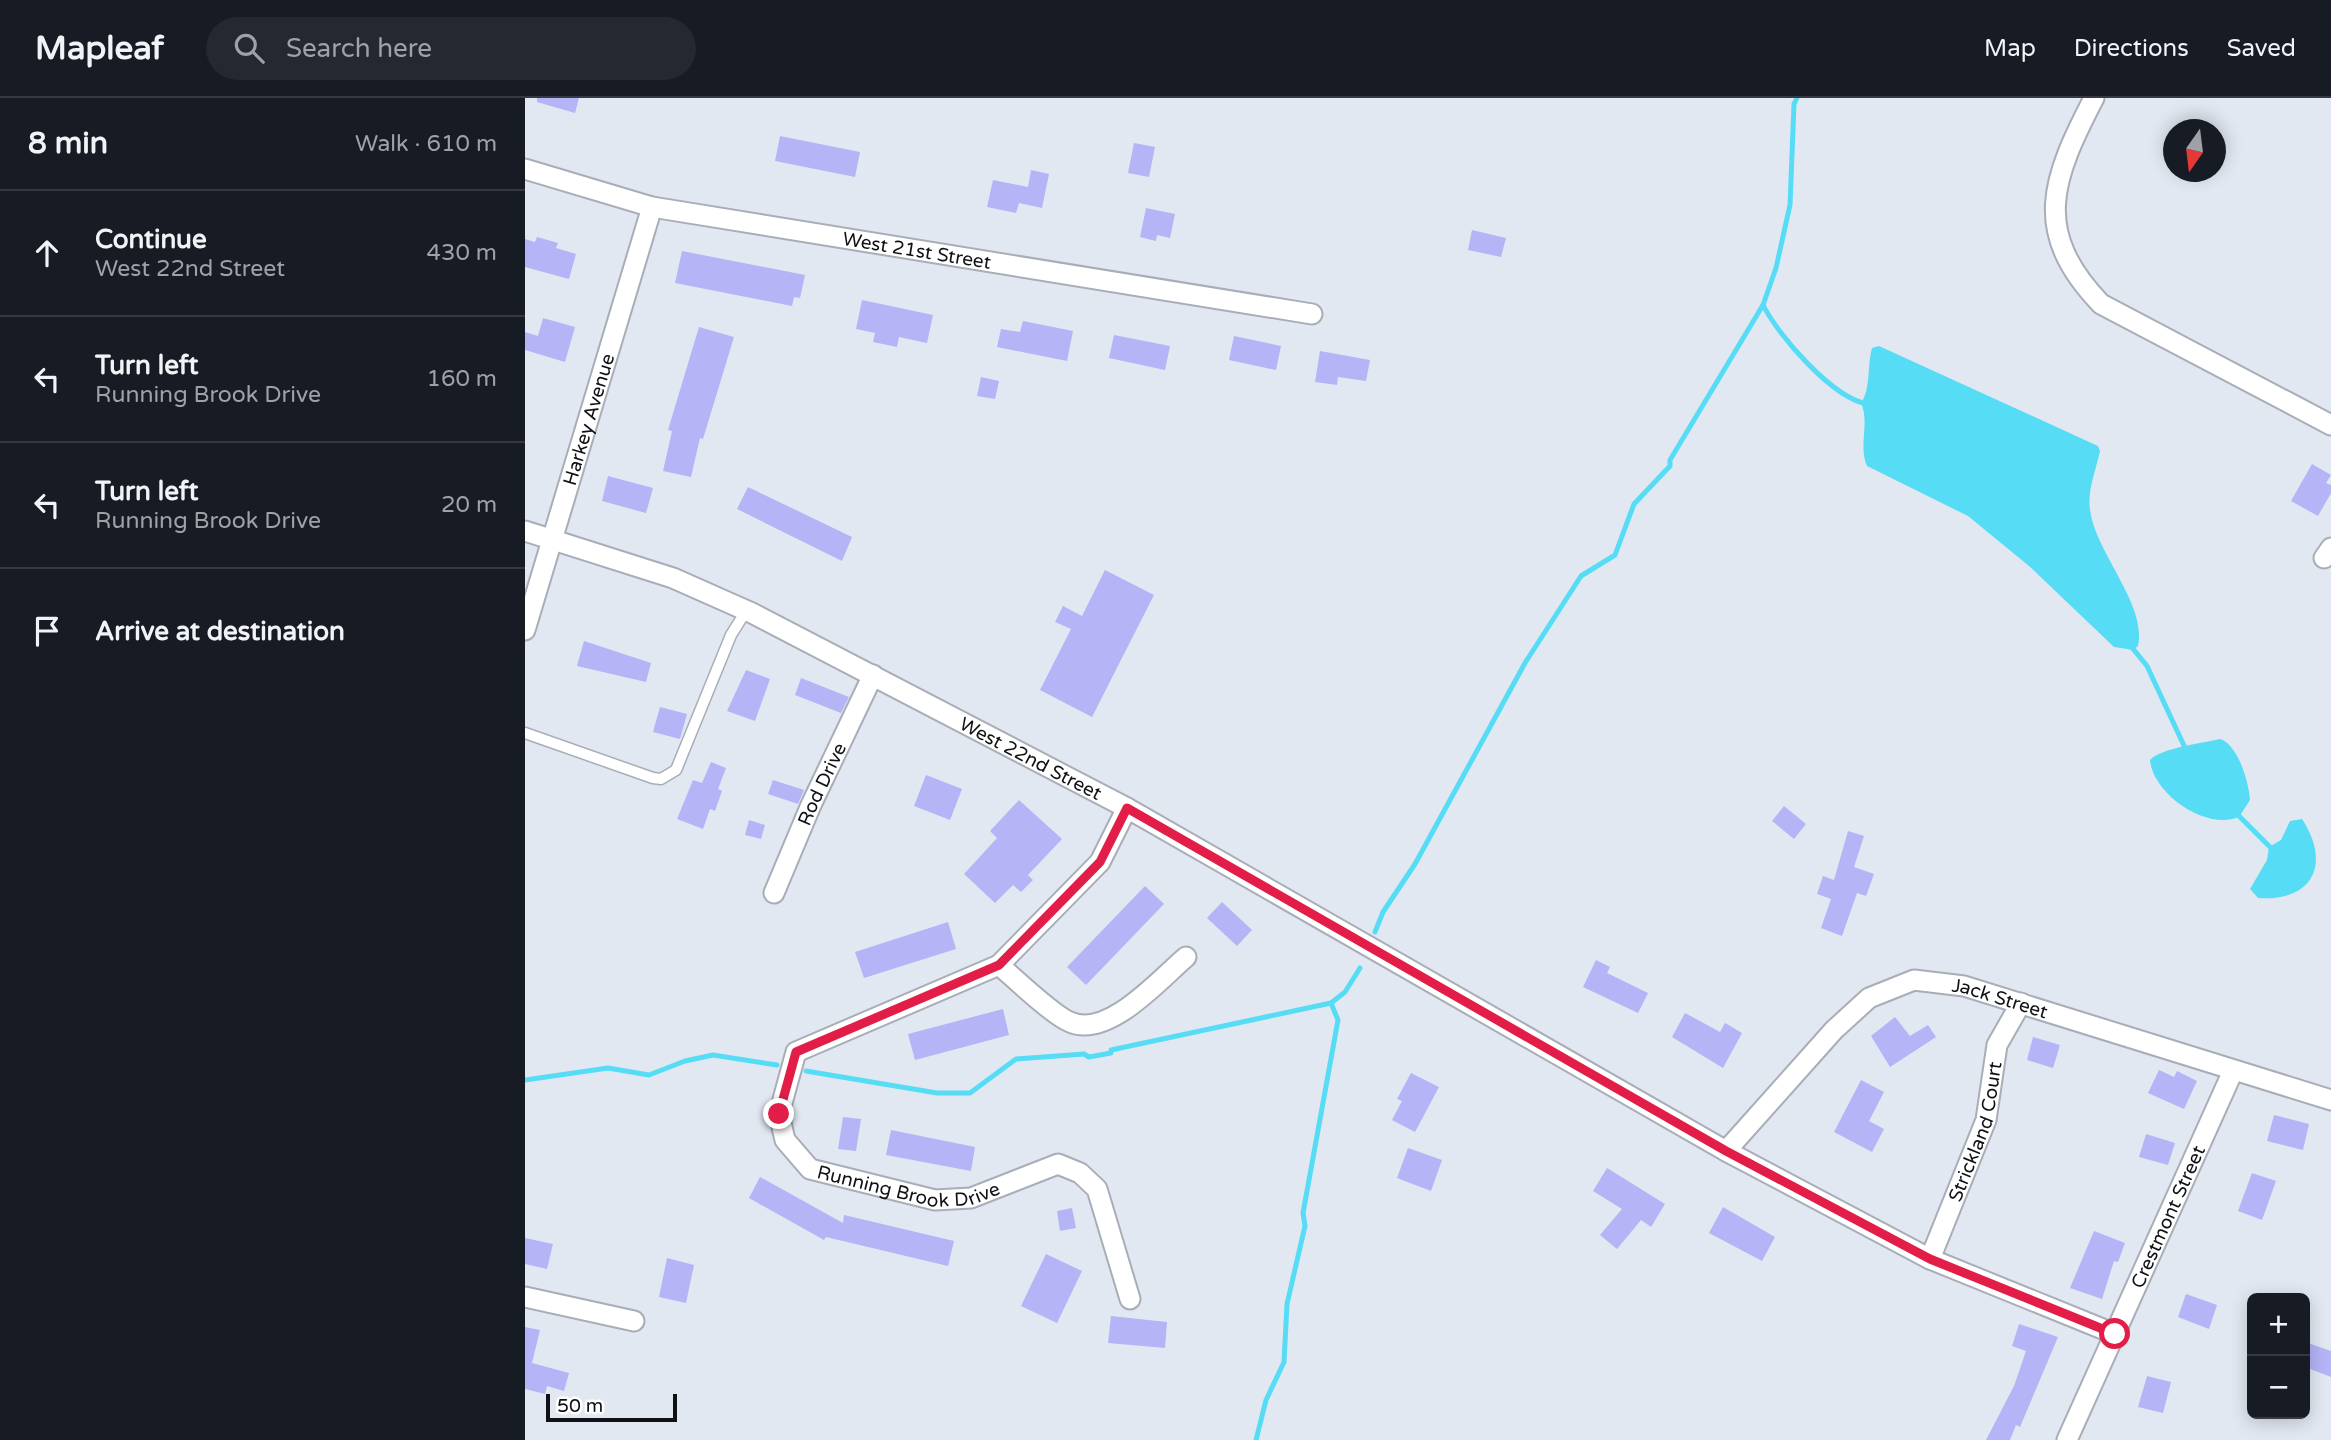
<!DOCTYPE html>
<meta charset="utf-8">
<style>
:root{--surface:#171b24;--page:#242831;--text:#f1f3f6;--muted:#9ea1a6;--line:#363941}
body{margin:0;font-family:"Varela Round",sans-serif;background:var(--page);color:var(--text)}
.controls{position:absolute;right:21px;bottom:21px;display:grid;overflow:hidden;border-radius:10px;box-shadow:0 4px 18px #0003}
.controls button{width:63px;height:63px;display:grid;place-items:center;padding:0;border:0;border-bottom:2px solid var(--line);background:var(--surface);color:var(--text);font:35px sans-serif}
.compass{position:absolute;left:1638px;top:21px;width:63px;height:63px;border-radius:50%;background:var(--surface);box-shadow:0 4px 18px #0003;rotate:194deg}
.scale{position:absolute;left:21px;bottom:18px;width:131px;box-sizing:border-box;padding-left:7px;border:4px solid #0f1114;border-top:0;font-size:19px;line-height:24px;white-space:nowrap;color:#0f1114;-webkit-text-stroke:5px #fff;paint-order:stroke}
.stop{position:absolute;width:21px;height:21px;margin:-16px;border:5px solid #e11d48;border-radius:50%;background:#fff}
.stop.end{background:#e11d48;border-color:#fff;box-shadow:0 2px 7px #0008}
.list{margin:0;padding:0;list-style:none}
h2{display:flex;justify-content:space-between;align-items:center;height:91px;margin:0;padding:0 28px;font-size:30px}
h2 small{font-size:23px;font-weight:400;color:var(--muted)}
.list li{display:grid;grid-template-columns:46px 1fr auto;gap:21px;align-items:center;box-sizing:border-box;height:126px;padding:0 28px;border-top:2px solid var(--line)}
.list b{display:block;font-size:26px;white-space:nowrap}
.list p{margin:0;font-size:23px;white-space:nowrap;color:var(--muted)}
.list em{font-size:23px;font-style:normal;color:var(--muted)}
.icon{flex:none;width:38px;height:38px;fill:none;stroke:currentColor;stroke-width:2;stroke-linecap:round;stroke-linejoin:round}
.map{position:relative;flex:none;width:1806px;height:1342px;overflow:hidden}
header{display:flex;align-items:center;gap:42px;box-sizing:border-box;height:98px;padding:0 35px;background:var(--surface);border-bottom:2px solid var(--line)}
header strong{font-size:33px}
nav{display:flex;gap:38px;margin-inline-start:auto;font-size:24px}
.search{width:490px;height:63px;background:var(--page);display:flex;align-items:center;gap:18px;box-sizing:border-box;padding:0 24px;border-radius:38px;color:var(--muted);font-size:26px}
main{display:flex}
aside{flex:1;background:var(--surface)}
.map>svg:first-child{display:block}
</style>
<header>
<strong>Mapleaf</strong>
<div class="search"><svg class="icon" aria-label="search" viewBox="0 0 24 24"><circle cx="10" cy="10" r="6"/><path d="M15 15l6 6"/></svg>Search here</div>
<nav><a>Map</a><a>Directions</a><a>Saved</a></nav>
</header>
<main>
<aside>
<h2>8 min<small>Walk · 610 m</small></h2>
<ul class="list">
<li><svg class="icon" aria-label="ahead" viewBox="0 0 24 24"><path d="M12 20V5M6 11l6-6 6 6"/></svg><div><b>Continue</b><p>West 22nd Street</p></div><em>430 m</em></li>
<li><svg class="icon" aria-label="left" viewBox="0 0 24 24"><path d="M17 20v-9H6M10 6l-5 5 5 5"/></svg><div><b>Turn left</b><p>Running Brook Drive</p></div><em>160 m</em></li>
<li><svg class="icon" aria-label="left" viewBox="0 0 24 24"><path d="M17 20v-9H6M10 6l-5 5 5 5"/></svg><div><b>Turn left</b><p>Running Brook Drive</p></div><em>20 m</em></li>
<li><svg class="icon" aria-label="arrive" viewBox="0 0 24 24"><path d="M6 21V4h12l-3 4 3 4H6"/></svg><div><b>Arrive at destination</b></div></li>
</ul>
</aside>
<div class="map">
<svg width="1806" height="1342" viewBox="0 0 1806 1342">
<rect width="100%" height="100%" fill="#e2e8f2"/>
<g fill="#57dcf6">
<path d="M1354,248L1573,348L1575,353C1571,372 1562,393 1565,412C1571,456 1622,506 1613,548L1608,552L1589,549L1504,468L1443,418L1342,368C1333,348 1345,325 1336,305C1346,292 1342,267 1347,250Z"/>
<path d="M1695,641C1713,646 1724,685 1725,702L1714,719C1681,733 1628,696 1625,662C1636,650 1678,645 1695,641Z"/>
<path d="M1777,721C1806,765 1789,804 1733,800L1725,791L1742,762L1744,749L1756,742L1765,723Z"/>
</g>
<g fill="none" stroke-linecap="round" stroke-linejoin="round">
<g stroke="#57dcf6" stroke-width="5">
<path d="M1238,207C1253,237 1308,301 1343,306"/>
<polyline points="1605,547 1622,568 1661,652"/>
<polyline points="1710,714 1748,752"/>
<polyline points="850,834 858,814 890,766 1000,565 1056,478 1090,457 1109,406 1145,368 1145,362 1238,207 1251,170 1265,107 1269,6 1272,0"/>
<polyline points="281,973 412,995 445,995 491,961 559,956 564,959 586,955 586,952 806,905 820,894 835,870"/>
<polyline points="0,982 83,970 124,977 160,963 188,957 252,967"/>
<polyline points="731,1342 741,1302 759,1264 762,1206 780,1128 778,1115 813,922 806,905"/>
</g>
</g>
<g fill="#b4b4f7">
<polygon points="12,0 54,0 50,15 12,4"/>
<polygon points="255,38 335,54 330,79 250,63"/>
<polygon points="609,45 630,49 624,79 603,75"/>
<polygon points="506,72 524,76 517,110 494,105 491,115 462,109 468,82 503,89"/>
<polygon points="621,110 650,116 645,140 632,137 631,143 615,139"/>
<polygon points="947,132 981,140 976,159 943,152"/>
<polygon points="12,139 33,145 31,150 51,156 44,181 0,169 0,141 10,144"/>
<polygon points="157,153 280,177 275,200 269,199 267,208 150,185"/>
<polygon points="337,202 408,217 402,245 374,239 372,249 348,244 350,235 331,231"/>
<polygon points="18,220 50,229 40,264 0,252 0,234 13,238"/>
<polygon points="498,223 548,233 542,263 472,249 476,231 495,234"/>
<polygon points="174,229 209,239 178,341 175,340 166,379 138,373 147,333 143,332"/>
<polygon points="589,237 645,248 640,272 584,260"/>
<polygon points="709,238 756,248 751,272 704,262"/>
<polygon points="795,253 845,262 841,283 813,279 812,287 790,284"/>
<polygon points="456,279 474,283 470,301 452,298"/>
<polygon points="1787,366 1806,377 1801,385 1806,387 1806,395 1793,418 1766,403"/>
<polygon points="83,378 128,390 121,415 77,403"/>
<polygon points="223,389 327,439 317,463 212,411"/>
<polygon points="580,472 629,497 567,619 515,592 546,531 530,524 538,508 557,518"/>
<polygon points="59,543 126,565 121,584 52,568"/>
<polygon points="221,572 245,581 230,623 202,613"/>
<polygon points="276,580 324,599 316,615 270,597"/>
<polygon points="135,609 162,616 155,641 128,634"/>
<polygon points="186,664 201,670 193,691 197,693 190,713 185,711 178,731 152,721 168,682 177,685"/>
<polygon points="401,677 437,691 425,722 389,708"/>
<polygon points="248,682 279,692 273,706 243,696"/>
<polygon points="494,702 537,741 503,777 508,782 496,794 488,787 470,805 439,776 472,740 465,733"/>
<polygon points="1259,708 1281,726 1269,741 1247,723"/>
<polygon points="224,722 240,727 236,741 220,737"/>
<polygon points="1323,733 1339,738 1329,769 1349,776 1341,798 1332,795 1317,838 1296,830 1306,801 1292,796 1298,778 1309,782"/>
<polygon points="620,788 639,806 561,887 542,869"/>
<polygon points="697,804 727,832 712,848 682,820"/>
<polygon points="423,824 431,851 339,880 330,854"/>
<polygon points="1071,862 1085,869 1082,875 1123,895 1113,915 1058,889"/>
<polygon points="478,911 484,937 390,962 383,936"/>
<polygon points="1160,915 1195,934 1200,925 1217,935 1198,970 1147,939"/>
<polygon points="1370,919 1385,938 1403,927 1411,939 1365,969 1346,938"/>
<polygon points="1508,939 1535,947 1528,970 1502,962"/>
<polygon points="1634,972 1649,979 1652,973 1672,983 1659,1011 1623,995"/>
<polygon points="886,975 914,989 890,1034 867,1022 877,1003 872,1001"/>
<polygon points="1336,982 1359,994 1344,1023 1359,1031 1347,1054 1309,1034"/>
<polygon points="1749,1017 1784,1026 1778,1052 1742,1043"/>
<polygon points="318,1019 336,1021 331,1053 313,1051"/>
<polygon points="366,1032 450,1049 446,1073 361,1057"/>
<polygon points="1621,1036 1650,1045 1643,1067 1614,1059"/>
<polygon points="883,1050 917,1062 906,1093 872,1080"/>
<polygon points="1082,1070 1140,1106 1126,1129 1116,1122 1092,1151 1075,1137 1097,1111 1068,1093"/>
<polygon points="1727,1075 1751,1083 1737,1122 1713,1113"/>
<polygon points="235,1079 318,1125 319,1117 429,1143 423,1168 301,1139 299,1142 224,1100"/>
<polygon points="1198,1109 1250,1139 1237,1163 1184,1135"/>
<polygon points="547,1110 551,1130 535,1133 532,1113"/>
<polygon points="1569,1133 1600,1145 1593,1164 1589,1163 1577,1201 1545,1190"/>
<polygon points="0,1140 28,1146 22,1171 0,1166"/>
<polygon points="521,1156 557,1173 532,1225 496,1208"/>
<polygon points="142,1160 169,1167 161,1205 134,1199"/>
<polygon points="1661,1196 1692,1207 1684,1231 1653,1219"/>
<polygon points="586,1218 642,1224 640,1250 583,1245"/>
<polygon points="1494,1226 1533,1239 1495,1329 1491,1327 1485,1342 1461,1342 1489,1288 1501,1253 1487,1248"/>
<polygon points="0,1229 15,1232 7,1265 44,1275 39,1293 22,1288 20,1296 0,1291"/>
<polygon points="1783,1245 1806,1253 1806,1279 1780,1269"/>
<polygon points="1622,1278 1646,1284 1638,1315 1613,1309"/>
</g>
<g fill="none" stroke-linecap="round" stroke-linejoin="round">
<defs>
<polyline id="service" points="0,635 128,680 136,681 151,672 206,537 221,513"/>
<g id="minor">
<path d="M1569,0C1527,81 1506,133 1576,206L1806,327"/>
<path id="s1" d="M0,71L127,109L787,216"/>
<path id="s2" d="M0,433L148,480L227,515L602,710L1201,1053L1405,1161L1590,1236"/>
<polyline points="1799,460 1806,450"/>
<path id="s3" d="M0,532L127,109"/>
<path id="s4" d="M602,710L575,764L474,867L271,954L254,1016L260,1042L285,1071L410,1102L446,1100L533,1066L555,1075L572,1091L605,1201"/>
<path id="s5" d="M249,795L286,707L348,577"/>
<path d="M474,867C489,880 529,918 545,924C583,941 634,882 661,859"/>
<path id="s6" d="M1201,1053L1309,932L1344,900L1389,882L1439,888L1806,1002"/>
<path id="s7" d="M1405,1161L1461,1022L1472,947L1496,905"/>
<polyline points="0,1199 109,1223"/>
<path id="s8" d="M1542,1342L1708,973"/>
</g>
</defs>
<use href="#service" stroke="#a8adb7" stroke-width="13"/>
<use href="#minor" stroke="#a8adb7" stroke-width="23"/>
<use href="#service" stroke="#fff" stroke-width="10"/>
<use href="#minor" stroke="#fff" stroke-width="19"/>
</g>
<g fill="none" stroke-linecap="round" stroke-linejoin="round">
<polyline stroke="#e11d48" stroke-width="9" points="254,1016 271,954 474,867 575,764 602,710 1201,1053 1405,1161 1590,1236"/>
</g>
<g text-anchor="middle" stroke-width="5" stroke-linejoin="round" paint-order="stroke">
<g font-size="19" fill="#0f1114" stroke="#fff">
<text dy="7" stroke="none"><textPath href="#s1" startOffset="401">West 21st Street</textPath></text>
<text dy="7" stroke="none"><textPath href="#s3" startOffset="220">Harkey Avenue</textPath></text>
<text dy="7" stroke="none"><textPath href="#s2" startOffset="556">West 22nd Street</textPath></text>
<text dy="7" stroke="none"><textPath href="#s5" startOffset="119">Rod Drive</textPath></text>
<text dy="7" stroke="none"><textPath href="#s6" startOffset="346">Jack Street</textPath></text>
<text dy="7" stroke="none"><textPath href="#s7" startOffset="136">Strickland Court</textPath></text>
<text dy="7" stroke="none"><textPath href="#s4" startOffset="656">Running Brook Drive</textPath></text>
<text dy="7" stroke="none"><textPath href="#s8" startOffset="245">Crestmont Street</textPath></text>
</g>
</g>
</svg>
<div class="controls">
<button>+</button>
<button>−</button>
</div>
<svg class="compass" viewBox="-18 -18 36 36"><path d="M0-13l5 13h-10z" fill="#e53935"/><path d="M0 13l5-13h-10z" fill="#9ea1a6"/></svg>
<div class="scale">50 m</div>
<div class="stop" style="left:1590px;top:1236px"></div>
<div class="stop end" style="left:254px;top:1016px"></div>
</div>
</main>
